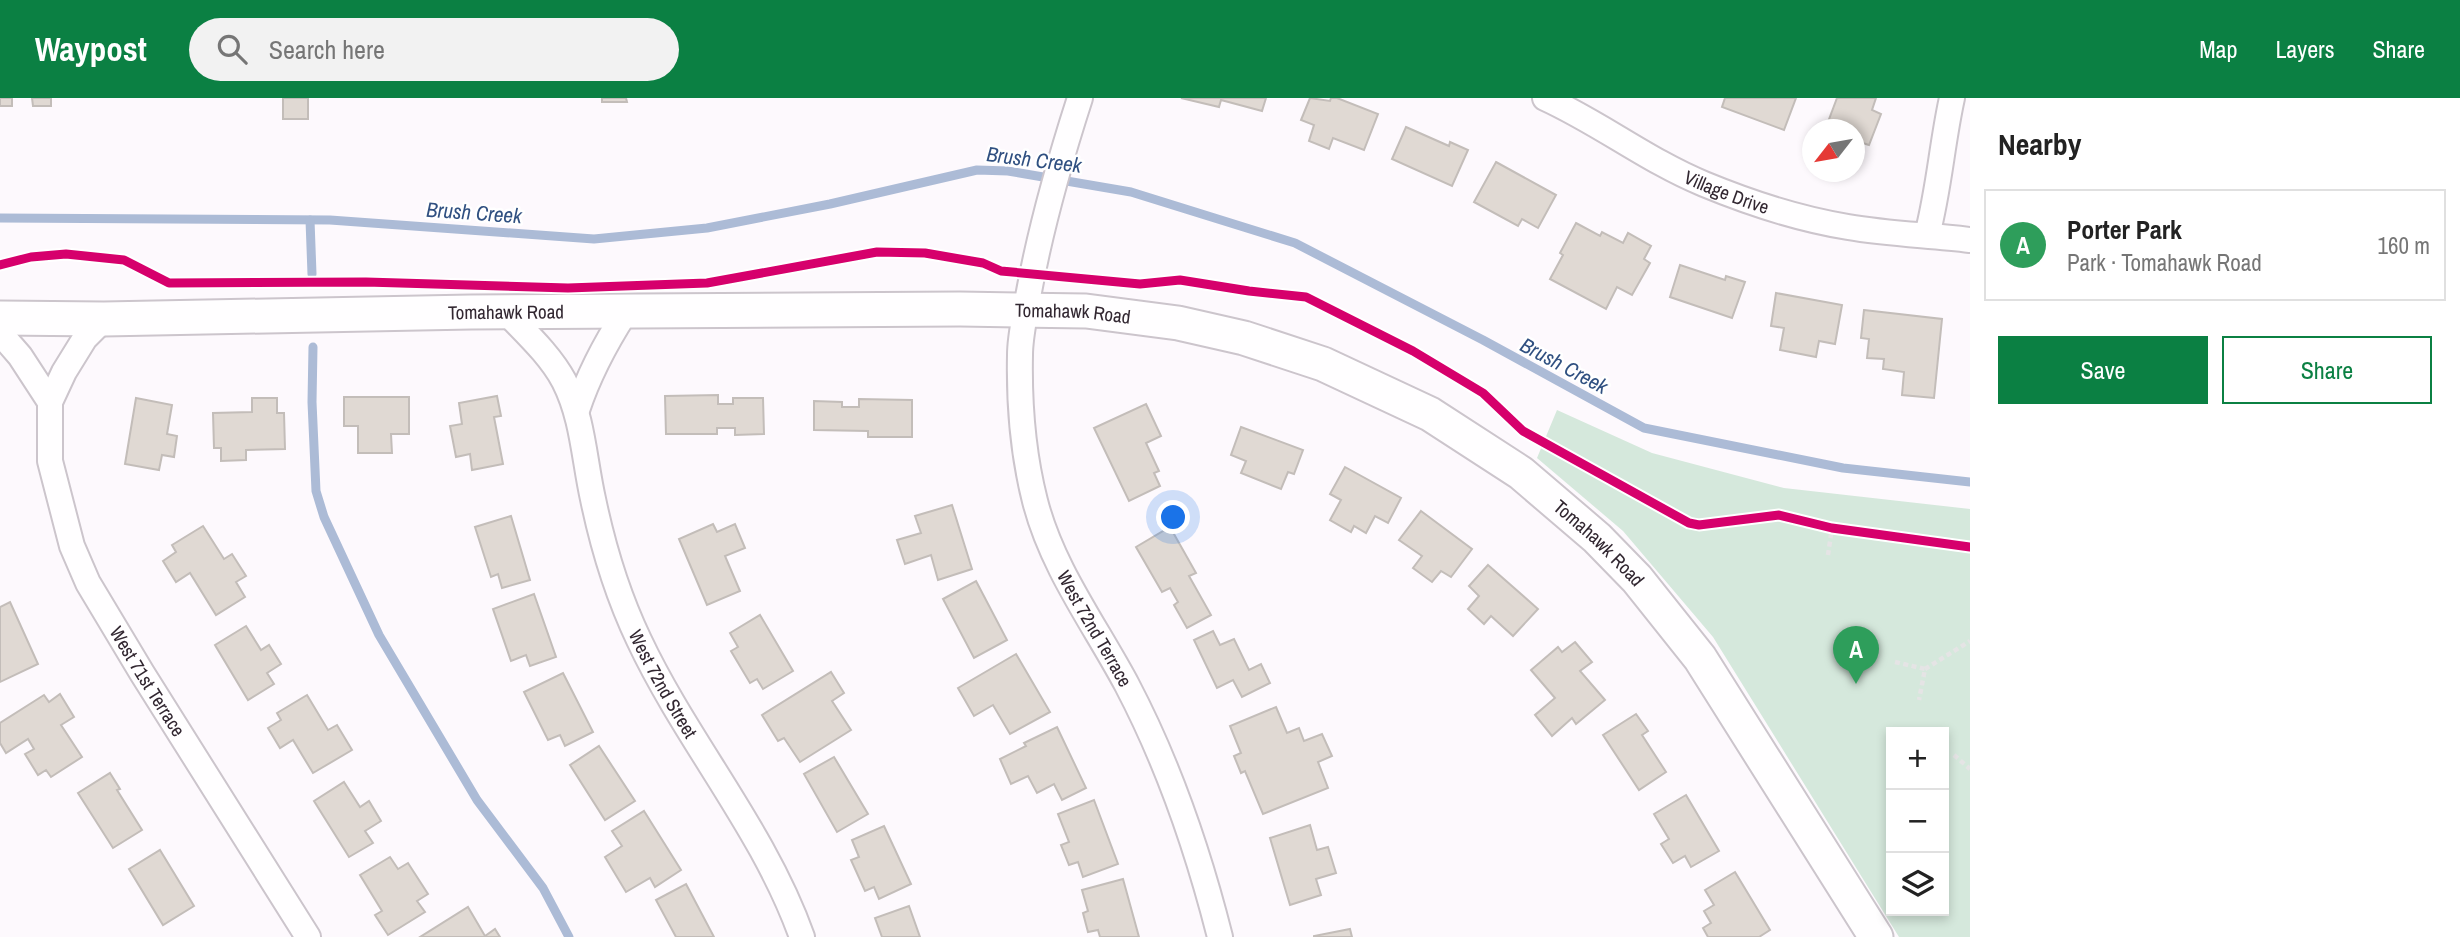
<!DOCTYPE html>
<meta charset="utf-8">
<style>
:root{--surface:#fff;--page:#f2f2f2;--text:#222;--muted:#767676;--line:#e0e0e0;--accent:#0b8043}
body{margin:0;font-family:"Archivo Narrow",sans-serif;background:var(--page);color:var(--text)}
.controls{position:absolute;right:21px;bottom:21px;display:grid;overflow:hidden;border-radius:0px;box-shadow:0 4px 10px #0003}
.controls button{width:63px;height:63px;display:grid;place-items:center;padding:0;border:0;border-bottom:2px solid var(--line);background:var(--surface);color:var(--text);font:35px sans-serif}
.compass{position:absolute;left:1802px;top:21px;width:63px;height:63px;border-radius:50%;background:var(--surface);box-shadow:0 4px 10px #0003;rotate:239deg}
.you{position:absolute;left:1174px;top:420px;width:24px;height:24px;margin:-18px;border:5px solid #fff;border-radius:50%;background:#1a73e8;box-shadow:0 0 0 10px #1a73e833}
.badge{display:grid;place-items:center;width:46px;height:46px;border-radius:50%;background:var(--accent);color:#fff;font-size:23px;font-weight:700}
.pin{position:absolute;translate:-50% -58px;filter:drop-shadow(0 2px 4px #0008)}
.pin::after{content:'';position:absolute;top:37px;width:24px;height:21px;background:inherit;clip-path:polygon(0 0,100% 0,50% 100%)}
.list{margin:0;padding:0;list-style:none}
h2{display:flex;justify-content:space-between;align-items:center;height:91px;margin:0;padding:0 28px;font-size:30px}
h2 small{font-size:23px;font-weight:400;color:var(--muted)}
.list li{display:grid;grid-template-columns:46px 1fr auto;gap:21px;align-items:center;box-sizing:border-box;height:112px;margin:0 14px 14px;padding:0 14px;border:2px solid var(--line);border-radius:0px}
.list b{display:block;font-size:26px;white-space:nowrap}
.list p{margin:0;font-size:23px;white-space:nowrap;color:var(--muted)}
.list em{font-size:23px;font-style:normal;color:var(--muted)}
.actions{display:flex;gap:14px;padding:21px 28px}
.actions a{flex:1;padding:16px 0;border:2px solid var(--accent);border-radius:0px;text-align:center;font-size:24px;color:var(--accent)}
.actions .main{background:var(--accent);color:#fff}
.icon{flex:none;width:38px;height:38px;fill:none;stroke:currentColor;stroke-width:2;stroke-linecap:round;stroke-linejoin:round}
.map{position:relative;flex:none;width:1970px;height:839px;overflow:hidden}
header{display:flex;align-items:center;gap:42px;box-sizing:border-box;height:98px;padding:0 35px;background:var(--accent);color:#fff}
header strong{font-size:33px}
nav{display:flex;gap:38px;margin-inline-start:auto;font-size:24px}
.search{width:490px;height:63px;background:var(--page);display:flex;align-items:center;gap:18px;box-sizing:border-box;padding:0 24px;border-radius:38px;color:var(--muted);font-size:26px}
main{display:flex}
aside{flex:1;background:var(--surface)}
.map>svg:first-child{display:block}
</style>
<header>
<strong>Waypost</strong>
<div class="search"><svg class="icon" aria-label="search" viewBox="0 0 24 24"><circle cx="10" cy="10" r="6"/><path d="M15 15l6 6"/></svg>Search here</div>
<nav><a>Map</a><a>Layers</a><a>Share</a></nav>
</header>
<main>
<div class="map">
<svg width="1970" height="839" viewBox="0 0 1970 839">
<rect width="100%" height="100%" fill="#fdf9fd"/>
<path fill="#d5e8dc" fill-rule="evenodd" d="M1557,312L1652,355L1784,390L1970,411V839H1899L1713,539L1623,433L1537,360ZM1944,634V813H1891V634Z"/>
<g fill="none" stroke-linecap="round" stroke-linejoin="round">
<g stroke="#acbbd6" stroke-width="9">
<polyline points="0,120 330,122 594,141 707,130 830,106 977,72 1008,73 1131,94 1295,145 1483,242 1644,330 1843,370 1970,384"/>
<polyline points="310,122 312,176"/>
<polyline points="313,249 312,304 316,393 324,419 379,537 477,702 543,790 569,839"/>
</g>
</g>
<g fill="#e0d9d3" stroke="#c3bdb9" stroke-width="2">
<rect x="0" y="0" width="12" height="8"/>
<polygon points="32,0 51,0 51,8 33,8"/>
<rect x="283" y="0" width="25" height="21"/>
<polygon points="602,0 626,0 627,4 602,4"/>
<polygon points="1181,0 1266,0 1262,13 1221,2 1219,9"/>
<polygon points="1310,0 1330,3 1331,0 1337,0 1378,16 1364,52 1333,40 1329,51 1309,43 1314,27 1301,22"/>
<polygon points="1725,0 1796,0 1784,32 1722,9"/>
<polygon points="1837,0 1876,0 1872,12 1881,16 1869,47 1859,44 1854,49 1854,32 1825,32"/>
<polygon points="1406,29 1449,48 1450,44 1468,52 1452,88 1392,61"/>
<polygon points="1496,64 1556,97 1538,130 1522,121 1518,128 1474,104"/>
<polygon points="1576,125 1600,138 1602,134 1623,145 1628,135 1651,148 1644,161 1650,165 1632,197 1617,189 1606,211 1550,181 1563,157 1560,155"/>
<polygon points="1680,167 1725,182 1726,178 1745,184 1732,220 1670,199"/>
<polygon points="1776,195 1842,207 1835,246 1819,243 1816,259 1780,252 1784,230 1771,228"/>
<polygon points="1864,212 1942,221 1934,300 1902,297 1904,274 1883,271 1884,261 1867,260 1869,241 1861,240"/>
<polygon points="718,297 718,306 733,306 733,300 763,300 764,336 735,337 735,330 717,330 717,336 666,336 665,298"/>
<polygon points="497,298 501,318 494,319 503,366 472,372 470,356 456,359 450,328 462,326 459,305"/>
<polygon points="344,299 409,299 409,336 391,336 392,355 358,355 358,328 344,328"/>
<polygon points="136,300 172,307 167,336 177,338 174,359 162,357 159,372 125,366"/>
<polygon points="252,300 277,300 277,315 284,315 285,351 246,352 246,362 221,363 221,350 214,350 213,315 252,314"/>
<polygon points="859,301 912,302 912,339 868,339 868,333 814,332 814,303 842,304 842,309 859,309"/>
<polygon points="1146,306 1161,338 1146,345 1159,373 1154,375 1160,388 1129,403 1094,330"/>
<polygon points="1241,329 1303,352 1294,376 1288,374 1281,391 1241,375 1246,363 1231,357"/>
<polygon points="1345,369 1401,400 1388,425 1375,418 1366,435 1354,428 1351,434 1330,422 1341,402 1330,396"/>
<polygon points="952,407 972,471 938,482 931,457 905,466 897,442 921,435 915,418"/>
<polygon points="1421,413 1472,451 1451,479 1441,473 1432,484 1413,470 1422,458 1399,442"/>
<polygon points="511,418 530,482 502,490 498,476 491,479 475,429"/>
<polygon points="713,426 717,434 735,426 745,450 725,458 740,493 707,507 679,441"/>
<polygon points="203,428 224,461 232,456 246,478 236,484 245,499 216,517 190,475 176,484 163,463 176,454 172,447"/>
<polygon points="1170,429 1196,475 1189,478 1211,517 1187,530 1174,507 1178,504 1170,490 1162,494 1136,449"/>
<polygon points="1488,467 1538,511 1513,538 1491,518 1484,526 1468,511 1479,498 1469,488"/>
<polygon points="976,483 1007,542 974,560 943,501"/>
<polygon points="534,496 556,559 530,568 526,557 511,563 493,511"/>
<polygon points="10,504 38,566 0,584 0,509"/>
<polygon points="760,517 793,573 763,591 757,581 750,585 731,553 738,549 730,535"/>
<polygon points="246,528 261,552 269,547 281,566 267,575 274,586 248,602 215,547"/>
<polygon points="1213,533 1220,547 1234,541 1249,572 1261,566 1270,585 1242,599 1233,582 1217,590 1194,542"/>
<polygon points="1575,544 1592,564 1580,573 1605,602 1576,626 1572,620 1552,638 1535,617 1555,600 1531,572 1558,549 1562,554"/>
<polygon points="1016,556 1050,614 1010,636 993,607 974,618 958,590"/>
<polygon points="831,574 844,595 832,603 851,632 800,664 784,640 778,643 762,617"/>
<polygon points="563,575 593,634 565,648 560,637 548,642 524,594"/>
<polygon points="60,596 74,619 61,627 82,659 51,679 46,672 38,677 25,656 34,651 28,641 6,655 0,645 0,625 44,597 49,604"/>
<polygon points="307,597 328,632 337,627 352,652 313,675 293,642 280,650 268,630 281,622 277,615"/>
<polygon points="1276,609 1287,635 1299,630 1304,643 1322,636 1332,658 1318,664 1328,690 1263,716 1245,673 1241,675 1234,658 1241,655 1230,628"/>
<polygon points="1636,616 1648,633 1642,637 1666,674 1639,692 1603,637"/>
<polygon points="1057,629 1086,690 1062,702 1054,686 1037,695 1028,678 1011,686 1000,661 1026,648 1024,645"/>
<polygon points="599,648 635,703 605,722 570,667"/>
<polygon points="834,659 868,716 837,734 804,676"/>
<polygon points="110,675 120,691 117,692 142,732 113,750 78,695"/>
<polygon points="344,684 360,709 369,703 381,723 365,733 373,745 349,759 314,703"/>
<polygon points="1686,697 1719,753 1691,769 1685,758 1673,765 1661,746 1669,741 1654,716"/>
<polygon points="1094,702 1118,766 1083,779 1078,764 1069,767 1061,747 1069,744 1058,716"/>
<polygon points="644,713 681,772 655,789 650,780 626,794 605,759 622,748 612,733"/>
<polygon points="1310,727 1317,752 1328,749 1336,775 1316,781 1321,797 1290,807 1270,740"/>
<polygon points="884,728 911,786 879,801 874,789 865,793 851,762 859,759 852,742"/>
<polygon points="160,752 194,808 163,827 129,771"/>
<polygon points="390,759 398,771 408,765 428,796 417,803 425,814 388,837 375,817 382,813 360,777"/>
<polygon points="1735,774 1770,832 1759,839 1708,839 1703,830 1711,825 1704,813 1714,807 1705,792"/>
<polygon points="1123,781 1139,839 1100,839 1098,832 1088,834 1083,815 1088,813 1082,792"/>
<polygon points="686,786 714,839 676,839 656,802"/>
<polygon points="909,808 920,839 882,839 875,820"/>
<polygon points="468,809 485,838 495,831 500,839 420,839"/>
<polygon points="1350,831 1352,839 1314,839 1314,838"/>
</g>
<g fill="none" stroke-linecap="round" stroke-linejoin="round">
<defs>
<g id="street">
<path id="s1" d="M1080,0C1059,65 1040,132 1028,199C1025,218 1020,238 1020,257C1019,305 1023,356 1035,403C1052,470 1095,527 1127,587C1169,667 1198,752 1220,839"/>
<path id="s2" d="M1545,0C1600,25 1648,63 1704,86C1750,105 1799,121 1848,129C1888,136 1929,137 1970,142"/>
<path d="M1927,137C1939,92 1942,45 1952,0"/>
<path id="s3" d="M506,214C527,236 550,257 564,283C583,320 584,361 593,401C603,449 618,498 639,542C687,644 764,732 802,839"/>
<path id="s4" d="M104,221L85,240L64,274L50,304V363L72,448L88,485L142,575L308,839"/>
<polyline points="0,235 20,258 50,304"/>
<path d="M577,312C589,276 605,246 625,215"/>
</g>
<g id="secondary">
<path id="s5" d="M0,220L104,221L471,214L960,211L1086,213L1178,225L1244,240L1323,266L1430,316L1521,375L1597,440L1637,481L1700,560L1876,839"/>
</g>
</defs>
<use href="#street" stroke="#ccc5cc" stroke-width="28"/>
<use href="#secondary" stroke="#ccc5cc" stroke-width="37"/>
<g stroke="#e5e4e5" stroke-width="4.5" stroke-dasharray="5 3.5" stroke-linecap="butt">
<polyline points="1828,457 1832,430"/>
<polyline points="1895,564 1925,571 1919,602"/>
<polyline points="1925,571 1970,543"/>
<polyline points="1954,657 1970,671"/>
</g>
<use href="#street" stroke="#fffeff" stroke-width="24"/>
<use href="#secondary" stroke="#fffeff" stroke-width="33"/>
<defs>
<polyline id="cycleway" points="0,167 31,159 66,156 124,162 169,185 366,184 568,190 707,185 877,154 925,155 983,165 1001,173 1140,186 1180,182 1249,193 1306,199 1413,253 1483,295 1523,333 1689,425 1699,427 1779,417 1832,430 1970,449"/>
</defs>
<use href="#cycleway" stroke="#fff" stroke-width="13"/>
<use href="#cycleway" stroke="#d6006c" stroke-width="9"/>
</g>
<g text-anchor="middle" stroke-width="5" stroke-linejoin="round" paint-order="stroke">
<g font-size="19" fill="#322731" stroke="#fff">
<text dy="7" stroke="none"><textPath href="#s2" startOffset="205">Village Drive</textPath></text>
<text dy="7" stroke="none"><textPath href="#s5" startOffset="506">Tomahawk Road</textPath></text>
<text dy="7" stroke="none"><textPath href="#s5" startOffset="1073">Tomahawk Road</textPath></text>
<text dy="7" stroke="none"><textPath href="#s5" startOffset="1661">Tomahawk Road</textPath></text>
<text dy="7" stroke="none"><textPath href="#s1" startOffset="553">West 72nd Terrace</textPath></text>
<text dy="7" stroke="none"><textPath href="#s4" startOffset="402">West 71st Terrace</textPath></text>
<text dy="7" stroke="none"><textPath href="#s3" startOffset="411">West 72nd Street</textPath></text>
</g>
<g font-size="21" font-style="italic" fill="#305081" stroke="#fff">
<text transform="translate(1034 62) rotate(7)" y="7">Brush Creek</text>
<text transform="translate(474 115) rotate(4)" y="7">Brush Creek</text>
<text transform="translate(1564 268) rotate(28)" y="7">Brush Creek</text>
</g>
</g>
</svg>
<div class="controls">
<button>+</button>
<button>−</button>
<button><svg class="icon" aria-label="layers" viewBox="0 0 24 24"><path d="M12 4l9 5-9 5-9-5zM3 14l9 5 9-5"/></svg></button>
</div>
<svg class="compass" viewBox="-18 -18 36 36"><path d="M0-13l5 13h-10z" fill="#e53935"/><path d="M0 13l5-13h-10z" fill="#767676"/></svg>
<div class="you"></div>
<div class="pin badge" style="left:1856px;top:586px;background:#2e9e5b">A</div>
</div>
<aside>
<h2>Nearby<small></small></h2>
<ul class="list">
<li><span class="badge" style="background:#2e9e5b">A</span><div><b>Porter Park</b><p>Park · Tomahawk Road</p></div><em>160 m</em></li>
</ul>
<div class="actions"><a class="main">Save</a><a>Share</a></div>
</aside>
</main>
